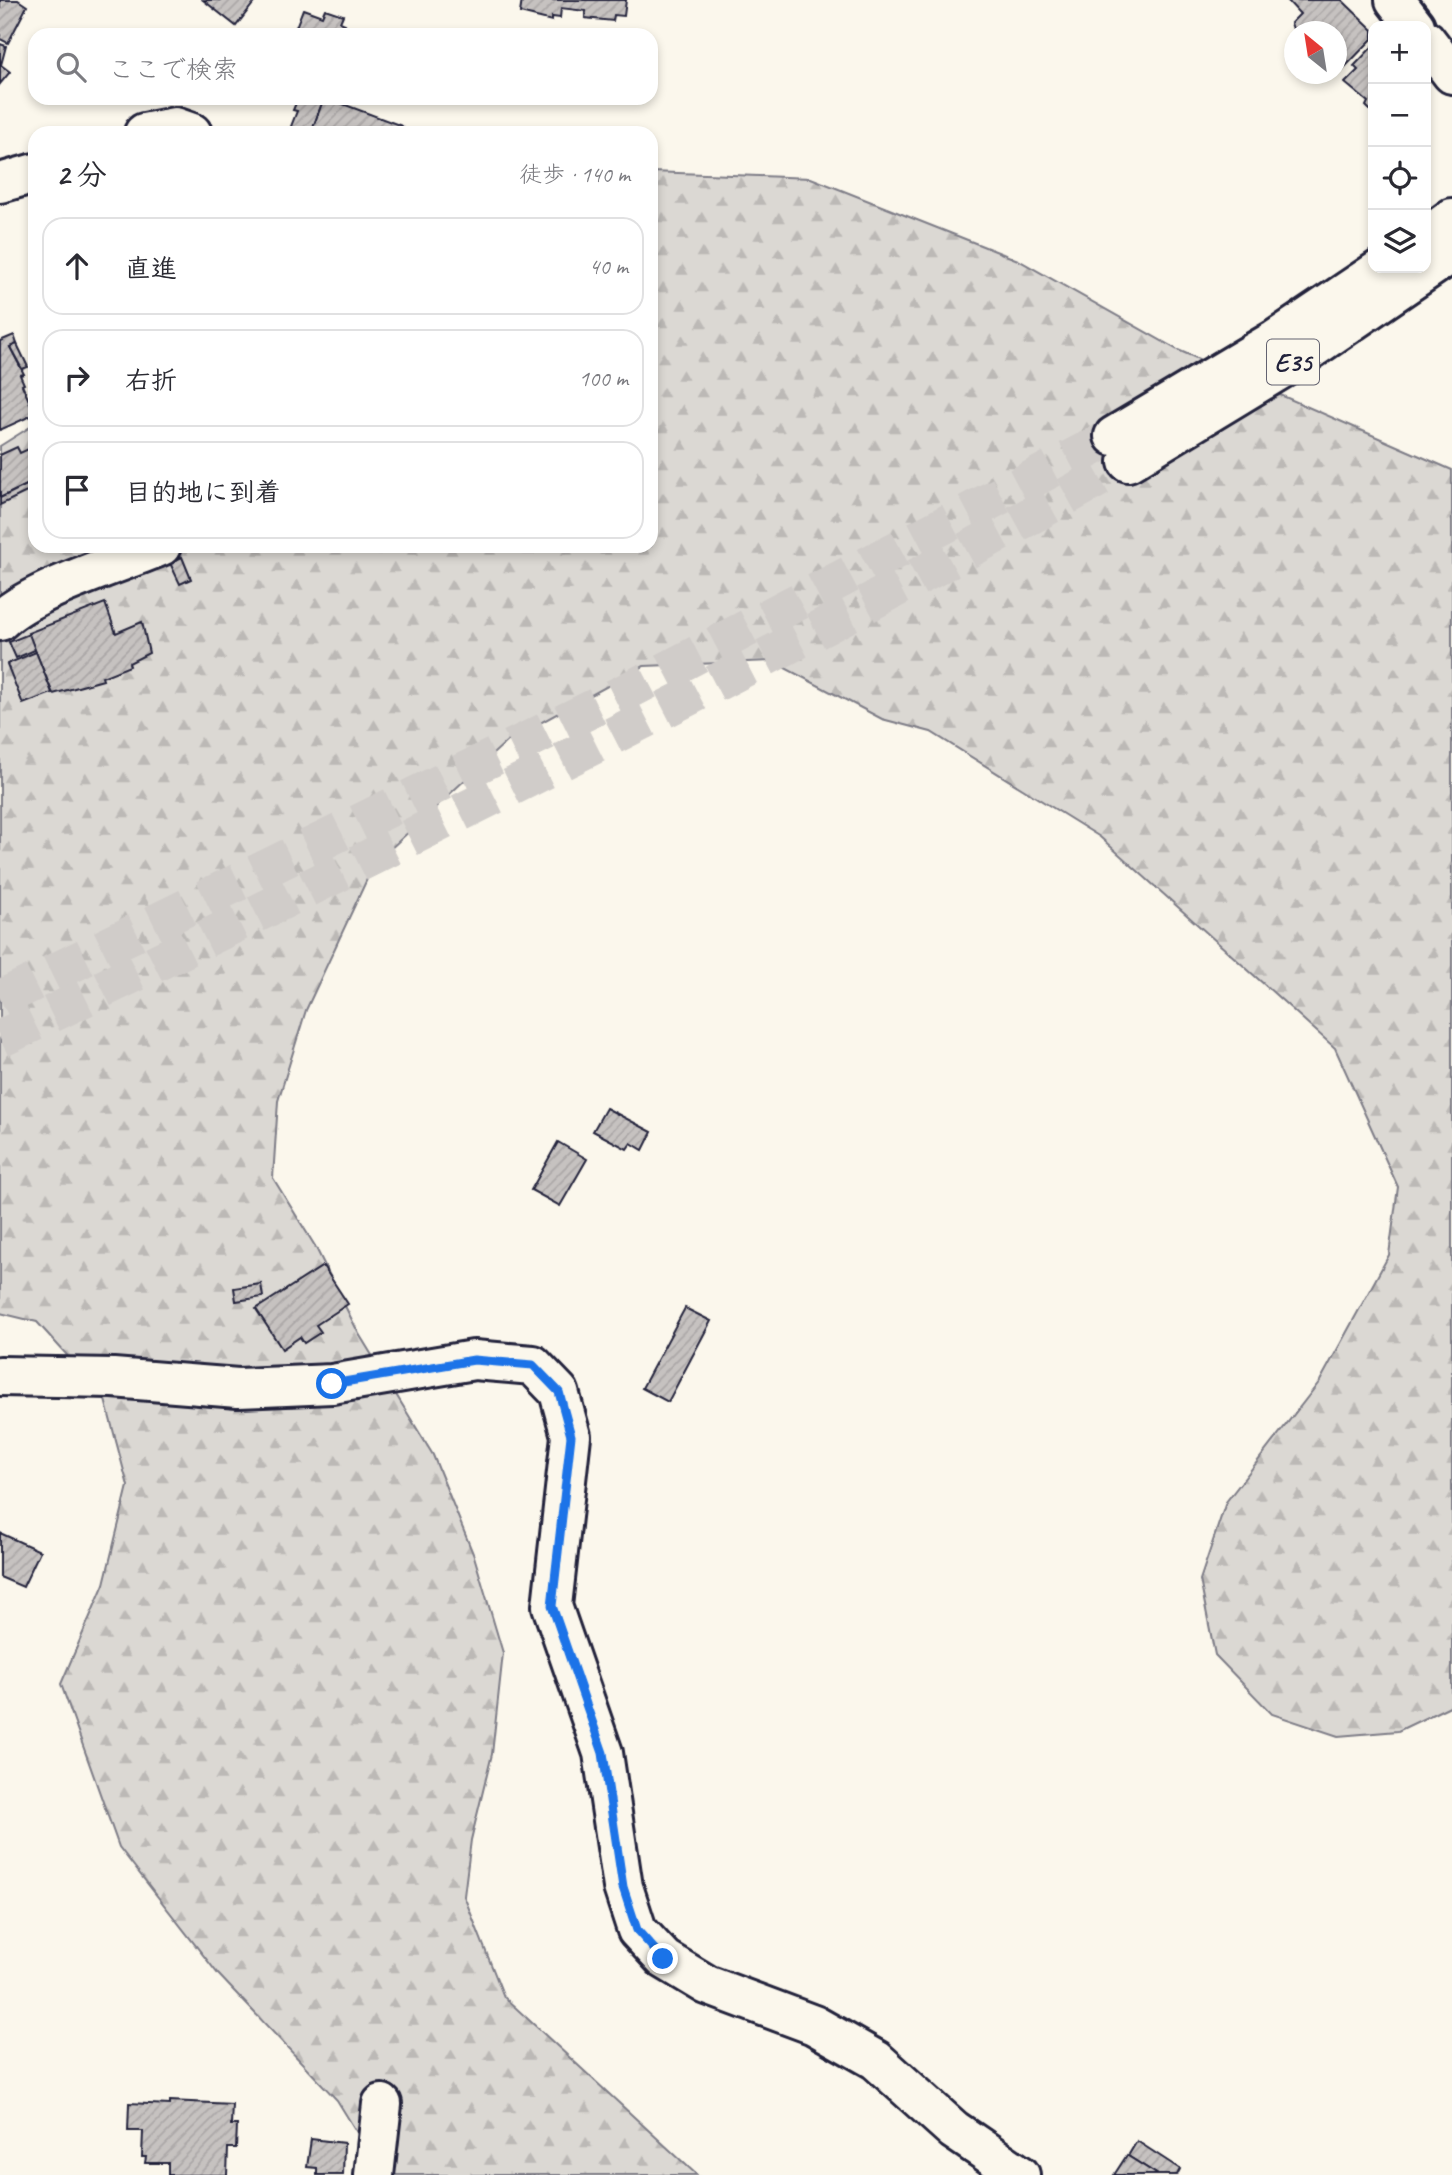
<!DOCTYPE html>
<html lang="ja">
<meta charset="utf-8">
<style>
:root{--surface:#fff;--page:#f2f2f3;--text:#2b2b33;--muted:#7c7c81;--line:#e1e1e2}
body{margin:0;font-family:Caveat,"Klee One",sans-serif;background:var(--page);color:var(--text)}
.controls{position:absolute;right:21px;top:21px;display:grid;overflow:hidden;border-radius:14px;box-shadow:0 4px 10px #0003}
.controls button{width:63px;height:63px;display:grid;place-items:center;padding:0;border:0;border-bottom:2px solid var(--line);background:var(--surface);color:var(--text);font:35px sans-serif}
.compass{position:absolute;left:1284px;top:21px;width:63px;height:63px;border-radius:50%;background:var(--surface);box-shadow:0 4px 10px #0003;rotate:330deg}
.stop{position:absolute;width:21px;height:21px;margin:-16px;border:5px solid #1a73e8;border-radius:50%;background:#fff}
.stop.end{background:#1a73e8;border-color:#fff;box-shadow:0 2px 7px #0008}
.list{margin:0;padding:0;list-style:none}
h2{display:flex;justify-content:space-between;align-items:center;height:91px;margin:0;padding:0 28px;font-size:30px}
h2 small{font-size:23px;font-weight:400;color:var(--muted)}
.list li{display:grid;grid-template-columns:46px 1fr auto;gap:21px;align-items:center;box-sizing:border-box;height:98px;margin:0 14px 14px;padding:0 14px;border:2px solid var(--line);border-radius:21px}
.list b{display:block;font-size:26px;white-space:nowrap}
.list em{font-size:23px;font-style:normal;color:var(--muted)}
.icon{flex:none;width:38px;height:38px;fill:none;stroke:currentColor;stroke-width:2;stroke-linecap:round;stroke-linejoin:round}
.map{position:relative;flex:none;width:1452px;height:2175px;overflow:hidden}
.search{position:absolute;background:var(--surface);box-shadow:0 4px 10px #0003;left:28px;top:28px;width:630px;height:77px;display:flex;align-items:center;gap:18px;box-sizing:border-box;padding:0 24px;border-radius:21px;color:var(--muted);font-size:26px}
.panel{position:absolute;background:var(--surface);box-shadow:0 4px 10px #0003;left:28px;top:126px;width:630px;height:427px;border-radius:21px}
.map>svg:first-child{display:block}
</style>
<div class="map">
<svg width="1452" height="2175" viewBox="0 0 1452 2175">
<defs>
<pattern id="forest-firs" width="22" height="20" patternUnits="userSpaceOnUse" patternTransform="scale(1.75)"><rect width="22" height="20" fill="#dbd8d3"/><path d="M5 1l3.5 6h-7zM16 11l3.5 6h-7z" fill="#bcb9b6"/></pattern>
<pattern id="building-hatch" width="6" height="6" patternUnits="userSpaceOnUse" patternTransform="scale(1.75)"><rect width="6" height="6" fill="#c6c2c0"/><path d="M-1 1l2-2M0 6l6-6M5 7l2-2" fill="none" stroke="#aaa6a6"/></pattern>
</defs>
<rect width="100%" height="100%" fill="#fbf7ec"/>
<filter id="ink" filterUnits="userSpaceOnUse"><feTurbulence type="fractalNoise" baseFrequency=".0143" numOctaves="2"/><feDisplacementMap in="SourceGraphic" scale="14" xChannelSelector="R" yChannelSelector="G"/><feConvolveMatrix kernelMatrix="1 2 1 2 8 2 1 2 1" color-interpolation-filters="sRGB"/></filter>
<g filter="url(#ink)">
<polygon fill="url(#forest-firs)" stroke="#7e7d87" stroke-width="2" points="651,172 811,178 1018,260 1178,350 1452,470 1452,1705 1398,1731 1338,1736 1272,1714 1215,1655 1200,1580 1226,1502 1320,1381 1389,1255 1398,1187 1335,1048 1100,837 931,732 882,719 772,661 644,666 507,741 374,864 306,1010 278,1101 273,1178 315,1246 359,1334 433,1455 474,1556 503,1653 492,1754 471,1840 464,1896 504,1997 697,2175 383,2175 337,2100 218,1974 119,1847 61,1684 104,1584 128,1486 104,1396 37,1322 0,1313 0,446 35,424 35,546 651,546"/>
<g fill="url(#building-hatch)" stroke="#22223b" stroke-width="2">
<polygon points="0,0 18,0 27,6 8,43 0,39"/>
<polygon points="203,0 256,0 236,26"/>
<polygon points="522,0 626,0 624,16 614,15 613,21 585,18 586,11 561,8 560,18 552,17 552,21 520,13"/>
<polygon points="1287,0 1342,0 1373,30 1373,38 1340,72 1336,68 1336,32 1294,32 1291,23 1300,14"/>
<polygon points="303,9 322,16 325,9 343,15 340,22 345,24 341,35 293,35"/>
<polygon points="0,44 6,46 1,65 10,72 0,84"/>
<polygon points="1373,46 1373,113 1366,106 1368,102 1345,83 1358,70 1354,66"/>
<polygon points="298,98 324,98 311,133 290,129 297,111 293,110"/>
<polygon points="324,98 327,98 402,126 399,133 311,133"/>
<polygon points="14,335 17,344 10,347 24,374 20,375 24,384 22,385 35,414 0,430 0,341"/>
<polygon points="17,344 28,367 22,369 10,347"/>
<polygon points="35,446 35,481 0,498 0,455 17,447 20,453"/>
<polygon points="35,481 35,488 0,505 0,498"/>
<polygon points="182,557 191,579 180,584 170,563"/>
<polygon points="105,603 116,633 142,622 149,653 129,663 130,666 102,677 103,680 53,694 28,633"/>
<polygon points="29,634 35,650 16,658 9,642"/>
<polygon points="36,652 52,693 23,704 7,664"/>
<polygon points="606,1108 652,1132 643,1150 631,1143 627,1149 593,1131"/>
<polygon points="558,1142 587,1159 560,1206 531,1190"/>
<polygon points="323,1266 348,1304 316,1325 321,1332 304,1343 300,1337 282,1349 256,1309"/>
<polygon points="261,1284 263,1297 236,1301 234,1288"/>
<polygon points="685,1308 711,1321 668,1402 642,1388"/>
<polygon points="0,1533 40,1551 23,1587 0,1577"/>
<polygon points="170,2101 232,2104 231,2125 237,2125 236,2148 228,2148 227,2175 168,2175 168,2163 145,2163 146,2157 142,2157 143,2131 128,2131 129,2103 170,2105"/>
<polygon points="311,2139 344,2143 343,2175 317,2175 317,2168 307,2167"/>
<polygon points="1137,2141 1180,2169 1177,2175 1158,2175 1128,2156"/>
<polygon points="1127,2155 1128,2156 1158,2175 1114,2175"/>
</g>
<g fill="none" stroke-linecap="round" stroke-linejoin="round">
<g stroke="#d0ccc9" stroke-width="38" stroke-dasharray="38 19" stroke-linecap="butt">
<polyline points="0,999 622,694 1114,436"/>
<path d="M0,1039C380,854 759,668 1128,462"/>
</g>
<defs>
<g id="street">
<polyline points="1395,0 1415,26"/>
<polyline points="1426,40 1452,74"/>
<polyline points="144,133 175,127 192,133"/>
<polyline points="0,183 35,173"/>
<path d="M0,621C31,590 118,564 161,546"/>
<polyline points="0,1376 113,1378 238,1388 332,1384 474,1360 533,1365 559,1392 571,1436 552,1606 603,1753 623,1887 637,1930 664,1959 707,1985 814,2025 876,2060 954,2130 1020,2175"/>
<polyline points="374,2175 382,2104"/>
</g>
<g id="highway">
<polyline points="1426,237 1452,218"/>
<polyline points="1114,436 1275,340 1382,268"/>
<polyline points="1128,462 1288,365 1452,253"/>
</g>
</defs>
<use href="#street" stroke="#22223b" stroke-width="44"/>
<use href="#highway" stroke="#22223b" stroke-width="44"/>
<use href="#street" stroke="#fbf7ec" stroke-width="38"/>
<use href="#highway" stroke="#fbf7ec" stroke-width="38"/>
</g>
</g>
<g fill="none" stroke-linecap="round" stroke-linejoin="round" filter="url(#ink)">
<polyline stroke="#1a73e8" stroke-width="9" points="332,1384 474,1360 533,1365 559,1392 571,1436 552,1606 603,1753 623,1887 637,1930 663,1959"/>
</g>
<g text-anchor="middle" stroke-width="6" stroke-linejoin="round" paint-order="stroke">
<rect fill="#fbf7ec" stroke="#636270" stroke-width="2" x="1267" y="339.5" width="52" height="45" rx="5"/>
<g font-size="26" font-weight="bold" fill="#22223b">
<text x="1293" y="371">E35</text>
</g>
</g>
</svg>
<div class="controls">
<button>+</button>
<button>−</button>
<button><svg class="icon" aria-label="locate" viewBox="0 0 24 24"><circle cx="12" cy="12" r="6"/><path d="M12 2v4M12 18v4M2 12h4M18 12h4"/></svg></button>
<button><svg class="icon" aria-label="layers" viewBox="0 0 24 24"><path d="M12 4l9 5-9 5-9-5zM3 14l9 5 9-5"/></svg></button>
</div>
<svg class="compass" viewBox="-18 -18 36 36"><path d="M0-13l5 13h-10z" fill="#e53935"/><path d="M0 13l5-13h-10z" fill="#7c7c81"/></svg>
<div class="stop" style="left:332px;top:1384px"></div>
<div class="stop end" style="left:663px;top:1959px"></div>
<div class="search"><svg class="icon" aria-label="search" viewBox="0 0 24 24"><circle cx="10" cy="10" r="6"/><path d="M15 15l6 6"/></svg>ここで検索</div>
<section class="panel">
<h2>2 分<small>徒歩 · 140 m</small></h2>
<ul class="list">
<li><svg class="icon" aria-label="ahead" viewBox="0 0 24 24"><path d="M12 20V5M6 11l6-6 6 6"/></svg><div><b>直進</b></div><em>40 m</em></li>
<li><svg class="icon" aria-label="right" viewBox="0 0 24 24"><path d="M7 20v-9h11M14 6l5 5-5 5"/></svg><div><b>右折</b></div><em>100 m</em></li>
<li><svg class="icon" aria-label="arrive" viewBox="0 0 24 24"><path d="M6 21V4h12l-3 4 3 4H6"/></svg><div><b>目的地に到着</b></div></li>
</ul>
</section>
</div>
